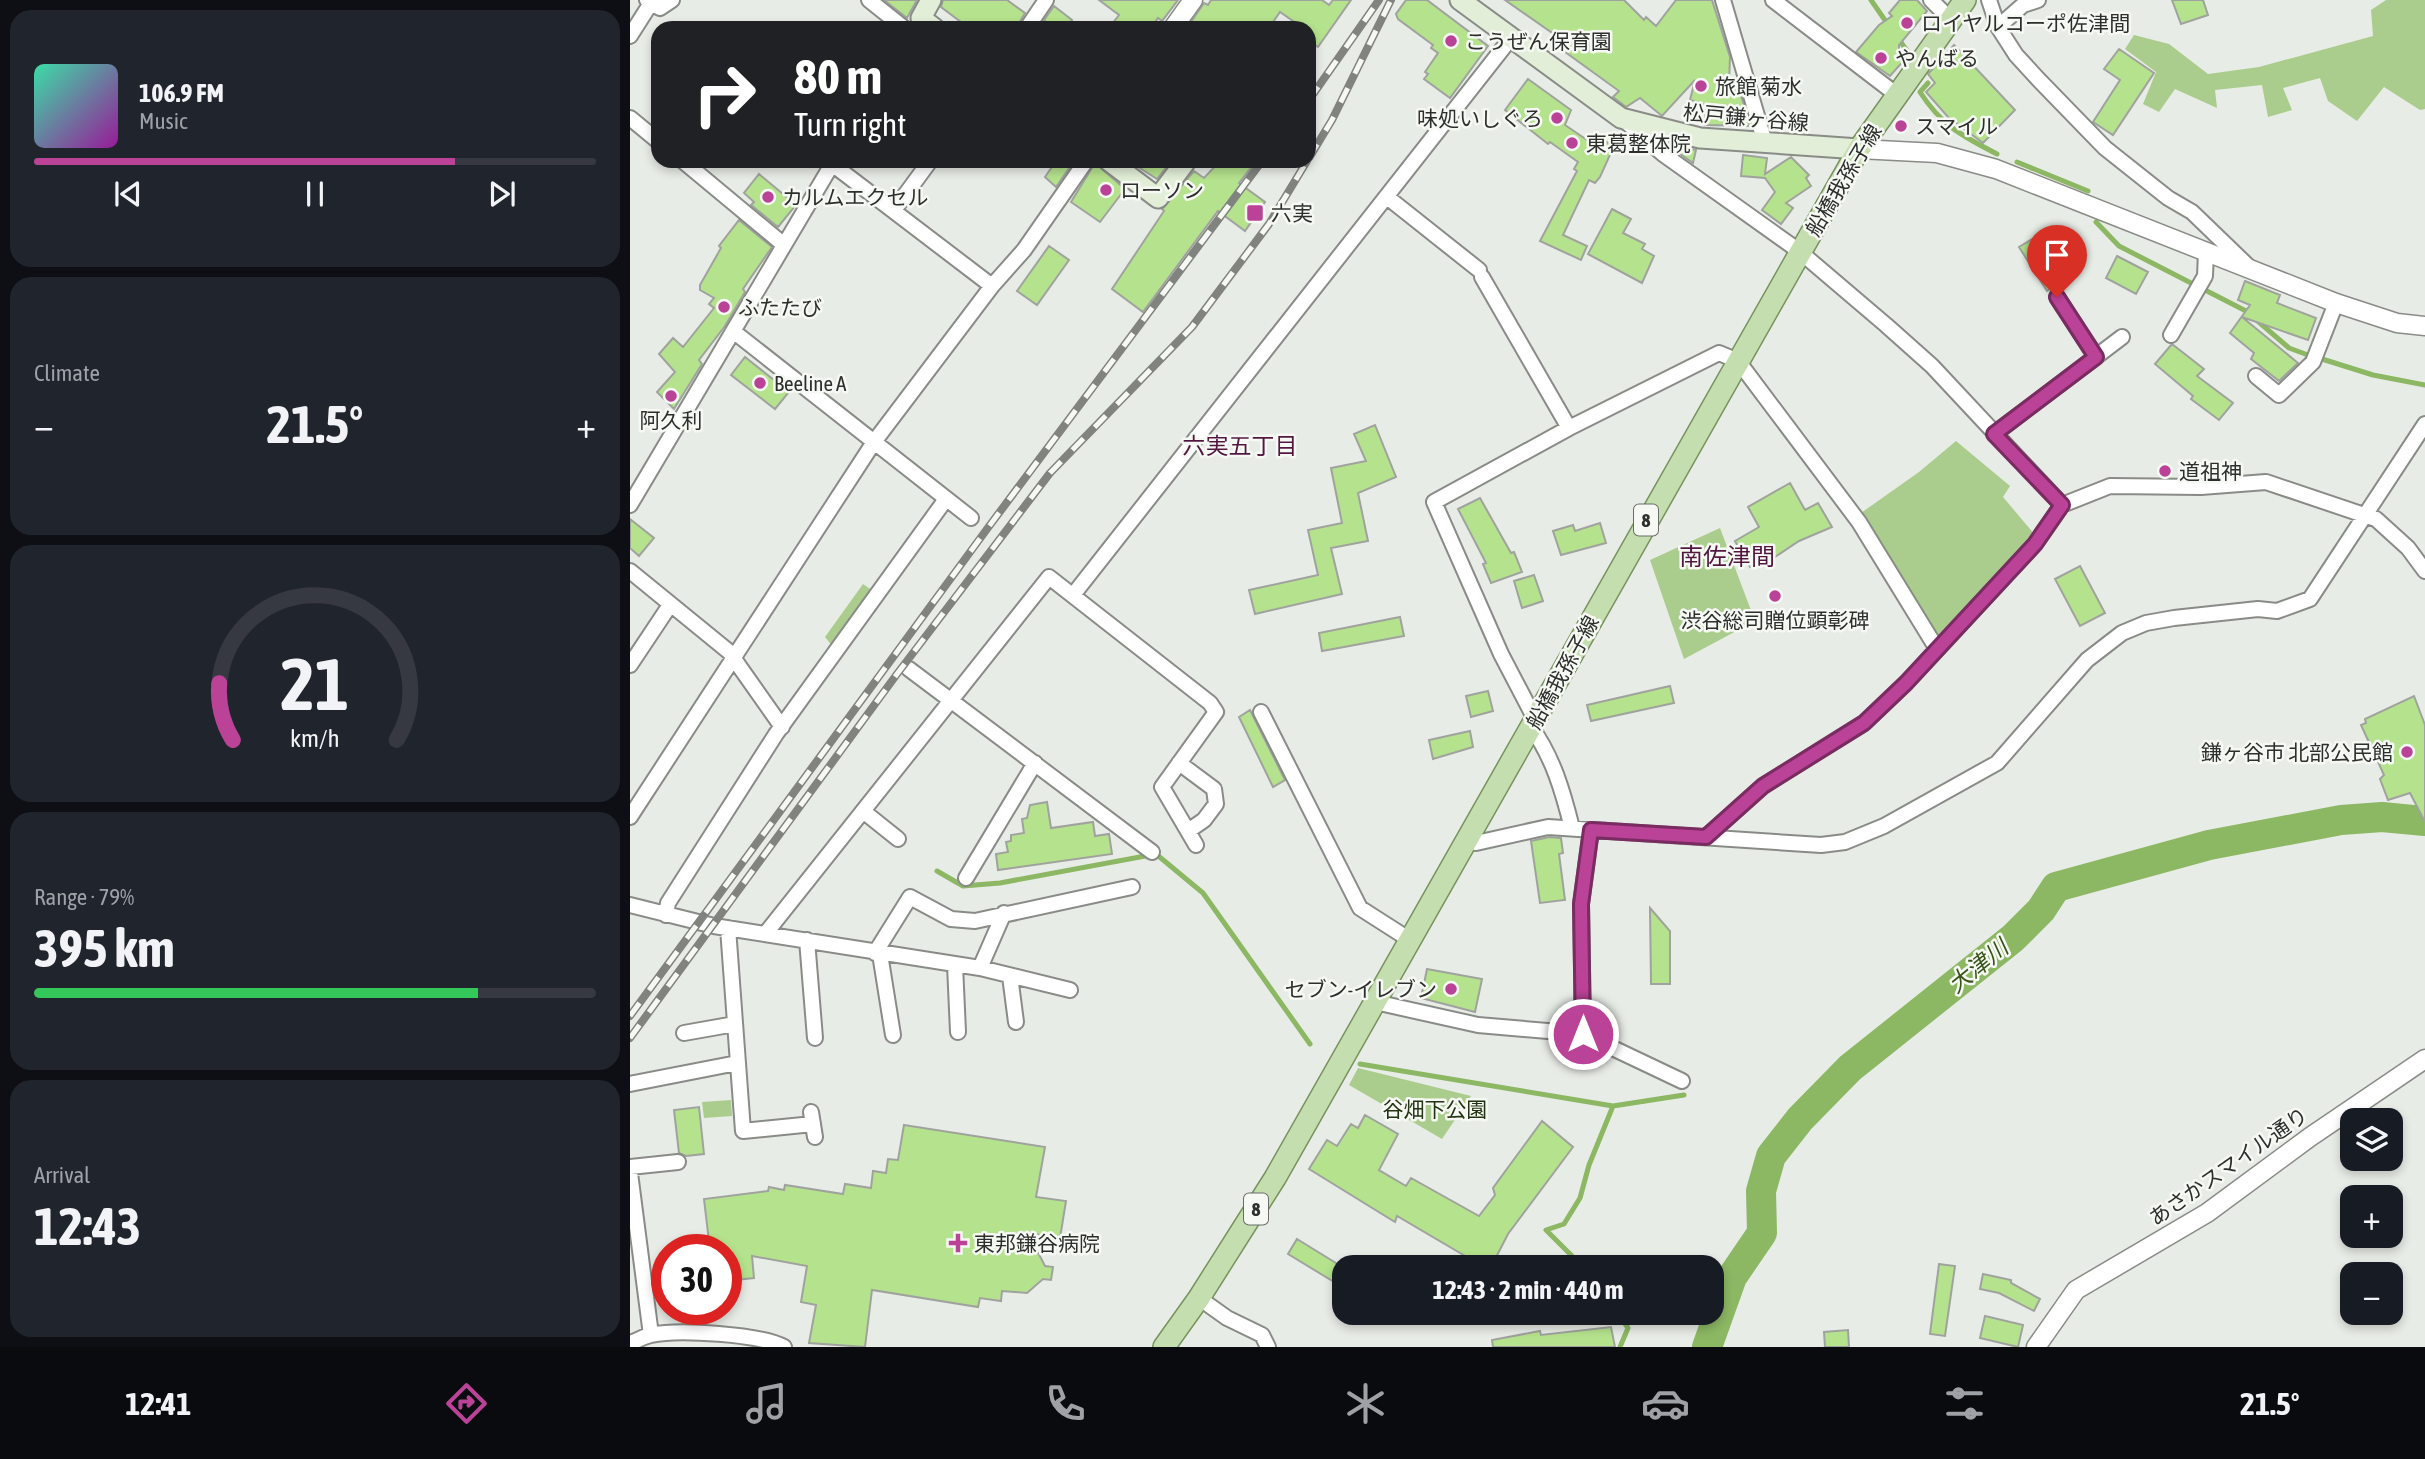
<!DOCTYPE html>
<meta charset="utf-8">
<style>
body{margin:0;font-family:"Asap Condensed","Noto Sans JP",sans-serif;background:#20242c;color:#f1f3f6;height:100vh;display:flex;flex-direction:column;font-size:26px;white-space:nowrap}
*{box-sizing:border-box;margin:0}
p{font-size:23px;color:#9ea1a6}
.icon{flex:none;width:38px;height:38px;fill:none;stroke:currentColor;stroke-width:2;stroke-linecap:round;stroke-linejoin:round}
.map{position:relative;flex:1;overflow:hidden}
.panel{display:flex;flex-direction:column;gap:10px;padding:10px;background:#0d0f14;width:630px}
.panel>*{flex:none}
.top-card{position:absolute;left:21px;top:21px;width:665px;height:147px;border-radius:21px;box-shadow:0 4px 10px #0003;background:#202124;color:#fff;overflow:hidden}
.buttons{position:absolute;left:1710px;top:1108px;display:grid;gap:14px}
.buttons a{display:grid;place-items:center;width:63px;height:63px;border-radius:14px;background:#171b24;box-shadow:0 4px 10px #0003;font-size:35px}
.speed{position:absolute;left:21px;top:1234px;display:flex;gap:14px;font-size:35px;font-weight:700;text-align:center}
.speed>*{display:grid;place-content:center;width:91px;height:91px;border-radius:50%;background:#171b24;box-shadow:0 4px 10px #0003;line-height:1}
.speed .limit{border:10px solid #d22;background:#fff;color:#111}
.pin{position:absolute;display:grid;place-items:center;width:60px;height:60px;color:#fff;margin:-72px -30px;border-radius:50% 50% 50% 0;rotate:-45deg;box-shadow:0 0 7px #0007}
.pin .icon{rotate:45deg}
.me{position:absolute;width:77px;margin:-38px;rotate:0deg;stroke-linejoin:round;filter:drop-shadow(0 0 5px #0008)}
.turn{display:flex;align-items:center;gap:24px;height:147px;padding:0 28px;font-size:32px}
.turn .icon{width:91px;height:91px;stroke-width:2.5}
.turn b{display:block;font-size:49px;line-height:60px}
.big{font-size:52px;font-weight:700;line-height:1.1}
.panel .tile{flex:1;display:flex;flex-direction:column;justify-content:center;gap:10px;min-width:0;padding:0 24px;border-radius:21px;background:#20242c}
.panel .dial{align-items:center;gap:0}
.dial svg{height:182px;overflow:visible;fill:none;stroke:#363941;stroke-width:7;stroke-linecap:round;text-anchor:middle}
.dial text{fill:#f1f3f6;stroke:none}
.song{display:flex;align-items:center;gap:21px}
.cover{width:84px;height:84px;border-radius:10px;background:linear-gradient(135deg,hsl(160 70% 55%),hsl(300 70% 35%))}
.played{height:7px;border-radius:4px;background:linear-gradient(90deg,#ba4297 75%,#363941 75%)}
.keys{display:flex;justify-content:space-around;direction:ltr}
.heat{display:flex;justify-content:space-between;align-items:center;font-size:38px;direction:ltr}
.charge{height:10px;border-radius:5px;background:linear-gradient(90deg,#34c759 79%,#363941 0)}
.trip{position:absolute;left:702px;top:1255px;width:392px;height:70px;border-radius:21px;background:#171b24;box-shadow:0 4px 10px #0003;font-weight:700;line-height:70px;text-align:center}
.dock{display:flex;height:112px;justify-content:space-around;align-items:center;background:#090b0e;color:#9ea1a6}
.dock .icon{width:49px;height:49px}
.dock .on{color:#ba4297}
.dock b{font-size:32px;color:#f1f3f6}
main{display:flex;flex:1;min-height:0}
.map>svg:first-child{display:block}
.green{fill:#aacc8c}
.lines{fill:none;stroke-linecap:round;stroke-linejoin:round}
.stream{stroke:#8cb763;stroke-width:5}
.river{stroke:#8cb763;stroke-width:30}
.building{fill:#b5e28d;stroke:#a0a39d;stroke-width:2}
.minor-casing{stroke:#898c86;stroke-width:18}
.tertiary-casing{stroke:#898c86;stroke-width:21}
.secondary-casing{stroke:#898c86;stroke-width:23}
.primary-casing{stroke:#77925e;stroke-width:24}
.minor{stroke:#fff;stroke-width:14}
.tertiary{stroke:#fff;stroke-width:18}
.secondary{stroke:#e2eed7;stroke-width:19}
.primary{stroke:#c5deaf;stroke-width:21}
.rail-casing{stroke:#80837e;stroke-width:8}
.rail{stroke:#f6f9f3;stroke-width:5;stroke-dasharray:16;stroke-linecap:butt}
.route-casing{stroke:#792b62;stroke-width:18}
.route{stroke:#ba4297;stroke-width:12}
.poi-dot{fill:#ba4297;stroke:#f6f9f3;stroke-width:2.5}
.labels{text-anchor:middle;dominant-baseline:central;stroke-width:5;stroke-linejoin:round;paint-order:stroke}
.shield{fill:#f6f9f3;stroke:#696c68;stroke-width:2}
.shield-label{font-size:19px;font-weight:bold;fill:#2d2f2c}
.poi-label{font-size:21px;fill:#2d2f2c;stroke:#f6f9f3;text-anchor:start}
.street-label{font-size:21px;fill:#2d2f2c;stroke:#f6f9f3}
.park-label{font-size:21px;fill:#233412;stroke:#f6f9f3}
.neighbourhood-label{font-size:23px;fill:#511740;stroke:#f6f9f3}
.water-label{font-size:23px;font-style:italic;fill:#38541a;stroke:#f6f9f3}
.quarter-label{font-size:24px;fill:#511740;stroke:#f6f9f3}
</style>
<main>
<section class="panel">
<div class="tile">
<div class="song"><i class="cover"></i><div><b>106.9 FM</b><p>Music</p></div></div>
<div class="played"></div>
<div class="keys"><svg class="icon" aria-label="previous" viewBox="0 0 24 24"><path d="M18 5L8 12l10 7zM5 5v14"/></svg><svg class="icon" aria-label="pause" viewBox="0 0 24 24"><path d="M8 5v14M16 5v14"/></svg><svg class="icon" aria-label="next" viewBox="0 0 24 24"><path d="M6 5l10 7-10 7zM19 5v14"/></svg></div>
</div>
<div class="tile"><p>Climate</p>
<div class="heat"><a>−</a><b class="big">21.5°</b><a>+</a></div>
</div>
<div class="tile dial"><svg viewBox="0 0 100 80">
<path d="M14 69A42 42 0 1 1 86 69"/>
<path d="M14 69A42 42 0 0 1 8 44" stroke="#ba4297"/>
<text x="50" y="56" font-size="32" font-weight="700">21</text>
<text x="50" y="72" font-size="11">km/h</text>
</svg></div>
<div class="tile"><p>Range · 79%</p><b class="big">395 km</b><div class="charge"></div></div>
<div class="tile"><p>Arrival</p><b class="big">12:43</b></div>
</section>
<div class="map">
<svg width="1795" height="1347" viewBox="0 0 1795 1347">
<rect width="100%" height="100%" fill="#e8ece6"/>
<path class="green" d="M1756,0h39v109l-5,1 -36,-23 -27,34 -29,-20 -8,-23 -37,10 9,22 -24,7 -6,-32 -47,5 2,18 -42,-19 -16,23 -16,-8 13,-32 -31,-23 9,-14 35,9 39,30 51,-7 114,-31 -2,-26z
M1326,441l54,45 -7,11 32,38 -92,104 -6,-1 -76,-125 58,-41z
M1090,528l35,93 -71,38 -34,-99z
M233,584l10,7 -40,56 -8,-10z
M728,1068l113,28 -29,43 -93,-54z
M101,1100l1,16 -28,2 -2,-16z"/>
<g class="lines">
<path class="stream" d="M1241,0l18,26
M1267,37l11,15
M1298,83l-8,9c21,33 42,44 77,62
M1387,162l71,29
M1466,222l23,24 72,37
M1575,290l41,21 43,37 19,7
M1692,359l51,16 52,10
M307,871l26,15 37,-3 156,-29 47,39 107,151
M730,1064l253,42 71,-11
M953,1267l-37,-37 18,-6 16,-26 9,-33 24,-59
M987,1312l11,16 -8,19"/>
<path class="river" d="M1077,1347l25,-70 30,-44 -1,-42 10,-35 29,-37 50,-51 163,-130 28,-28 15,-23 153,-42 132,-25 41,-3 43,4"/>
</g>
<path class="building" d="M254,0h33l-10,18z
M313,0h64l18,13 -9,15h-47l-28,-21z
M469,0h79l-16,21 -4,-3 -7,10h-42l10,-13z
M581,0h111l7,5 4,-5h18l-33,47 -9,-6v-13h-6l-23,-16 -11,16h-82l17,-25 4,2z
M776,0h21l61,46 -38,52 -26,-19 4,-5 -3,-2 13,-19 -7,-5 2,-3 -35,-26 -2,-5z
M875,0h119l20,20 2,-3 10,9 20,-26h36l18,57 -1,27 9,1 12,41 -45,-1 1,-20 -16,-5 5,-20 -33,36 -22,-18 -14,9 -13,-10 6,-6 -69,-50 5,-6z
M1270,0h17l10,11 -28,34v6l8,6 -17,19 -34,-24 23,-27 13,-9 -3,-3z
M1542,0h31l5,15 -27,9z
M424,6l18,14 -6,8h-13l-9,-8z
M1324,45l61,65 -32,33 -35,-26 -22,-25 9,-9 -7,-9z
M1489,49l35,24 -41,62 -20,-13 27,-42 -16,-11z
M898,79l43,31 -6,15 25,17 3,-7 21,11 -14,31 -5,6 -6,-3 -26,55 24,11 -6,14 -41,-19 37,-70 -3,-2 4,-7 -28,-20 -2,2 -43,-34z
M1033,141l33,9 -3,13 -24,-17z
M1113,155l24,3 -2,16 26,-17 18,18 -3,3 5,8 -25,17 7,5 -12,16 -19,-14 13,-18 -10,-14 -24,-2z
M426,161h18l-18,26 -11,-10z
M499,161h42l-14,18z
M590,161h36l-17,22 26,19 -20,29 -27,-20 -75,101 -31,-23 52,-78 -2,-2 32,-38 10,7z
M465,163l30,26 -25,33 -29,-20z
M129,174l37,31 -18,22 -27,-22 3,-3 -10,-9z
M982,209l19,10 -8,14 22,11 -3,5 12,7 -12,27 -54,-29z
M109,220l33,27 -29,42 2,3 -20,34 -26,34 3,4 -28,45 -17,-17 18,-20 -16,-18 14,-16 10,9 31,-39 -5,-4 5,-6 -14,-8v-5l21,-37 -2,-2z
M1409,235l11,17 12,-8 17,27 -32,20 -28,-44z
M419,246l20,14 -32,45 -20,-14z
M1487,256l31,16 -12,22 -30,-16z
M1615,281l35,14 -3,8 39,15 -8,22 -66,-23 56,46 -19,18 -28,-22 3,-6 -24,-20 20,-28 -12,-5z
M1542,344l32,25 -7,7 36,27 -14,17 -28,-21 2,-3 -38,-32z
M115,357l44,35 -14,17 -44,-34z
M745,425l21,52 -38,16 10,48 -37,7 11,46 -87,20 -6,-24 69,-15 -10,-45 34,-7 -11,-55 35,-7 -12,-27z
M1160,483l15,27 13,-7 14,24 -33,14 -39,26 -2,-4 -8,4 -15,-26 24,-14 -11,-20z
M850,498l31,55 3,-1 8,20 -31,11 -8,-19 3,-1 -28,-54z
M0,519l24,19 -15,18 -9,-8z
M970,523l6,20 -45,12 -8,-24 20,-6 2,6z
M1450,566l25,47 -25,13 -25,-47z
M904,575l9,26 -21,7 -8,-27z
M770,617l4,19 -82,15 -3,-18z
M1040,686l4,17 -83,18 -4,-16z
M858,691l5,20 -22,6 -5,-21z
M1784,696l11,29v97l-15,-29 -22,7 -8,-21 4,-4 -23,-50 5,-2 -1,-4z
M620,710l35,70 -12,7 -34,-70z
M840,731l3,16 -40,12 -4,-19z
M417,802l4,26 42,-6 2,14 14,-2 3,20 -114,16 -2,-16 12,-2 -2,-10 5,-1v-6l13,-2 -2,-14 5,-1 3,-13z
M919,837l12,1 2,15 -4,1 6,46 -25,3 -9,-62z
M1020,908l20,23v53h-19z
M797,969l55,10 -7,33 -54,-14z
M69,1107l5,47 -18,2 -7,-3 -5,-43z
M735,1115l33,19 -19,36 27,16 5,-8 68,38 16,-21 -2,-7 49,-67 31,26 -65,87 -17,33h-7l-87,-51 -2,6 -86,-53 18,-29 10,6 14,-22 7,4z
M274,1125l141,22 -9,50 30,4 -6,37 -32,-5 17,33 8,1 -2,13 -8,-1 -16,14 -25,-2 -1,10 -21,-3 -2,9 -106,-17 -7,57 -56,-4 7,-38 -15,-3 6,-36 -55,-10 2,22 -28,3v-31h-16l-6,-51 64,-8 1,-4 15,3 1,-5 58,9 2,-10 26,4 2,-17 13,2 2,-14 10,1z
M667,1239l47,29v20l-56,-34z
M1309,1264l16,2 -10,70 -15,-2z
M1353,1274l28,6v3l29,16 -6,12 -35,-18 -19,-4z
M1355,1316l38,9 -5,22 -38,-9z
M981,1327l4,20h-122l-1,-7 48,-9 1,4z
M1218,1330l1,17h-24l-1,-15z"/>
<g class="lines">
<defs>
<path id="minor" d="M17,0l13,8 12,-8
M239,0l35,28
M1093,0l42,143
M1143,0l124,95
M1301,0l20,20
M1359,0l9,27 18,28 22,24 67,69 63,50 24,14 56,54
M1368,27l25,-22 15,-5
M397,28l19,-28
M0,36l21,-33
M0,118l28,23
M995,121l38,33 136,97 87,74 46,41 130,139 48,-19 91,1 65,-5 110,37 32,29 17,23
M53,161l101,84
M202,164l160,122
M757,197l92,73
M264,210l36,-49
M852,277l87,151
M1427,297l39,60
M103,331l238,187
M1541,335l34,-59 1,-24
M1626,376l23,19 34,-33 23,-59
M1364,434l128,-97
M0,505l204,-344
M0,571l103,84
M443,595l438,-557
M102,656l50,71
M0,665l40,-60
M279,669l243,183
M631,712l99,196 50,32
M905,719l-34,-65 -67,-152 135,-74 150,-75 19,8 121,161 78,127
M901,727c22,30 32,65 41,101
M549,763l35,26 2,15 -12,16 -16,11
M233,811l35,28
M0,817l244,-375 118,-156 32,-36 62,-89
M1076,837l57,-51 101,-63 42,-40 129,-139 27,-39
M837,839l9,4 72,-16 273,18 24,-3 39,-16 113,-63 90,-103 35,-27 24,-10 28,-5 84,-9 19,2 33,-12 115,-175
M336,878l69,-115
M0,905l84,21 266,42 90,22
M36,915l2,-12 108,-169 170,-235
M98,928l15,203 70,-7
M136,933l283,-356 161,126 6,9 -54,75 34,58
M177,940l8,98
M245,953l35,-56 41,22 24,2 157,-34
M250,954l13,81
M325,965l3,67
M350,968l24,-55
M380,976l6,46
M745,1002l103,23 105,9 99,47
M54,1033l51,-9
M953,1034l-2,-130 10,-74
M0,1084l107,-21
M181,1112l4,25
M0,1167l48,-5
M0,1173l21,162
M569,1298l28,20 35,17 6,12
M0,1343c7,-2 14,-7 21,-8 27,-6 109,-1 133,12"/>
<path id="tertiary" d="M543,28l20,-28
M1229,149l78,4 59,16 340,134 61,20 28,3
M1406,1347l40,-57 131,-77 103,-76 115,-78"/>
<path id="secondary" d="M301,0l-10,18 13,10
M830,0l161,118 79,20 159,11
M479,161l49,37 28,-37"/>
<path id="primary" d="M534,1347l35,-49 76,-120 584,-1029 106,-149"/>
</defs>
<use href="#minor" class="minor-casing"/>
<use href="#tertiary" class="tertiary-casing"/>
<use href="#secondary" class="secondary-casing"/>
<use href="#primary" class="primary-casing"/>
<use href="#minor" class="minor"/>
<use href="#tertiary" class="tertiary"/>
<use href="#secondary" class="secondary"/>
<use href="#primary" class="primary"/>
<defs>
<path id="rail" d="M679,100l70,-100
M679,158l23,-38 59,-120
M0,1016l357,-487 275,-368
M0,1038l267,-364 153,-201 142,-146 77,-103 38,-63"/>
</defs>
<use href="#rail" class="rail-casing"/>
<use href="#rail" class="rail"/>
</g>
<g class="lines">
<defs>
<path id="route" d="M953,1034l-2,-130 10,-74 115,7 57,-51 101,-63 42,-40 129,-139 27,-39 -68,-71 102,-77 -39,-60"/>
</defs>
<use href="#route" class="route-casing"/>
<use href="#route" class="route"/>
</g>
<g class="poi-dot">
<circle cx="1277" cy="23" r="7"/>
<circle cx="821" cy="41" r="7"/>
<circle cx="1251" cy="58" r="7"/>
<circle cx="1071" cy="86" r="7"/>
<circle cx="927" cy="118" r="7"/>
<circle cx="1271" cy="126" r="7"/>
<circle cx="942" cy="143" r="7"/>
<circle cx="476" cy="190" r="7"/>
<circle cx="138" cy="197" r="7"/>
<rect x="616" y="204" width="18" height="18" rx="3.5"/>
<circle cx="94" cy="307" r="7"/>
<circle cx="130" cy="383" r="7"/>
<circle cx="41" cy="396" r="7"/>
<circle cx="1535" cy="471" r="7"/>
<circle cx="1145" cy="596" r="7"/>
<circle cx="1777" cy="752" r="7"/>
<circle cx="821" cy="989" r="7"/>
<path d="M324.5 1232.5h7v7h7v7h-7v7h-7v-7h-7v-7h7z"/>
</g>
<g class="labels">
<g class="shield">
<rect x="1004" y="504.5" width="24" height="31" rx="5"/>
<rect x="614" y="1193.5" width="24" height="31" rx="5"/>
</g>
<g class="shield-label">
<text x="1016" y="520">8</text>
<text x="626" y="1209">8</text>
</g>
<g class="poi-label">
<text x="1291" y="23">ロイヤルコーポ佐津間</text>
<text x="835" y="41">こうぜん保育園</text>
<text x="1265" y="58">やんばる</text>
<text x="1085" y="86">旅館 菊水</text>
<text x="913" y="118" text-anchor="end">味処いしぐろ</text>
<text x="1285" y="126">スマイル</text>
<text x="956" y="143">東葛整体院</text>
<text x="490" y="190">ローソン</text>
<text x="152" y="197">カルムエクセル</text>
<text x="641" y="213">六実</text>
<text x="108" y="307">ふたたび</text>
<text x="144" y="383">Beeline A</text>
<text x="41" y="420" text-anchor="middle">阿久利</text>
<text x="1549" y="471">道祖神</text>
<text x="1145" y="620" text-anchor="middle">渋谷総司贈位顕彰碑</text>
<text x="1763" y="752" text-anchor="end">鎌ヶ谷市 北部公民館</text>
<text x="807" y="989" text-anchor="end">セブン-イレブン</text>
<text x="344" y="1243">東邦鎌谷病院</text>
</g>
<g class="street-label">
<text transform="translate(1116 117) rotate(5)">松戸鎌ヶ谷線</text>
<text transform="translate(1213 180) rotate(-59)">船橋我孫子線</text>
<text transform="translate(932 672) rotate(-61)">船橋我孫子線</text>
<text transform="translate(1598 1166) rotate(-35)">あさかスマイル通り</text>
</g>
<g class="park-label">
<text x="805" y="1109">谷畑下公園</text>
</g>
<g class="neighbourhood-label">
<text x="610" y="446">六実五丁目</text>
</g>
<g class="water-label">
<text transform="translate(1348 966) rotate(-39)">大津川</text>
</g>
<g class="quarter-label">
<text x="1097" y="556">南佐津間</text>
</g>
</g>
</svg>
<div class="buttons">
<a><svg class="icon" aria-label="layers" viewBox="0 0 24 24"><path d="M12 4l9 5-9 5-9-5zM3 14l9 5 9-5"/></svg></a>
<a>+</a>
<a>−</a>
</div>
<div class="speed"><div class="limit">30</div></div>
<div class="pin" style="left:1427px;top:297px;background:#d93025"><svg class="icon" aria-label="arrive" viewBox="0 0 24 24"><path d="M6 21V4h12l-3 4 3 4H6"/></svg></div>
<svg class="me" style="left:953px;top:1034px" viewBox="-20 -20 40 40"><circle r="17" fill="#ba4297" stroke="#fff" stroke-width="3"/><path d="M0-11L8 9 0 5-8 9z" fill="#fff"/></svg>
<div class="trip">12:43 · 2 min · 440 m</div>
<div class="top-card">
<div class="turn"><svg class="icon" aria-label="right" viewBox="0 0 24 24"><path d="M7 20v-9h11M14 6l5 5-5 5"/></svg><div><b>80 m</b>Turn right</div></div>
</div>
</div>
</main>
<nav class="dock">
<b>12:41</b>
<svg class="icon on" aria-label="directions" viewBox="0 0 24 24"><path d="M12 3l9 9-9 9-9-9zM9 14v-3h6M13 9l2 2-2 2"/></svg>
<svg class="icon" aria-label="music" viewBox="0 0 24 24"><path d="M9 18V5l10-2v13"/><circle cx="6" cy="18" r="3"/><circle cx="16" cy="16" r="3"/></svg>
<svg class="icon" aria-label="phone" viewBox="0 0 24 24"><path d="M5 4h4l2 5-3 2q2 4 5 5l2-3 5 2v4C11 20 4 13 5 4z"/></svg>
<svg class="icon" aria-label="climate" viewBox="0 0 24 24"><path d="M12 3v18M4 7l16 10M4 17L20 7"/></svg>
<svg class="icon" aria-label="car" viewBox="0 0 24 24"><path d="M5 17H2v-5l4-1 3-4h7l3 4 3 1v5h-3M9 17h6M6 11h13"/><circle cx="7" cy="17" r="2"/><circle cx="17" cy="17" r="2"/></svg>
<svg class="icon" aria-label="filters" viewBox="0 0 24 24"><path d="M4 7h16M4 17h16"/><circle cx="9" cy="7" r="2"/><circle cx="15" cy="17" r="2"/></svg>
<b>21.5°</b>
</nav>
